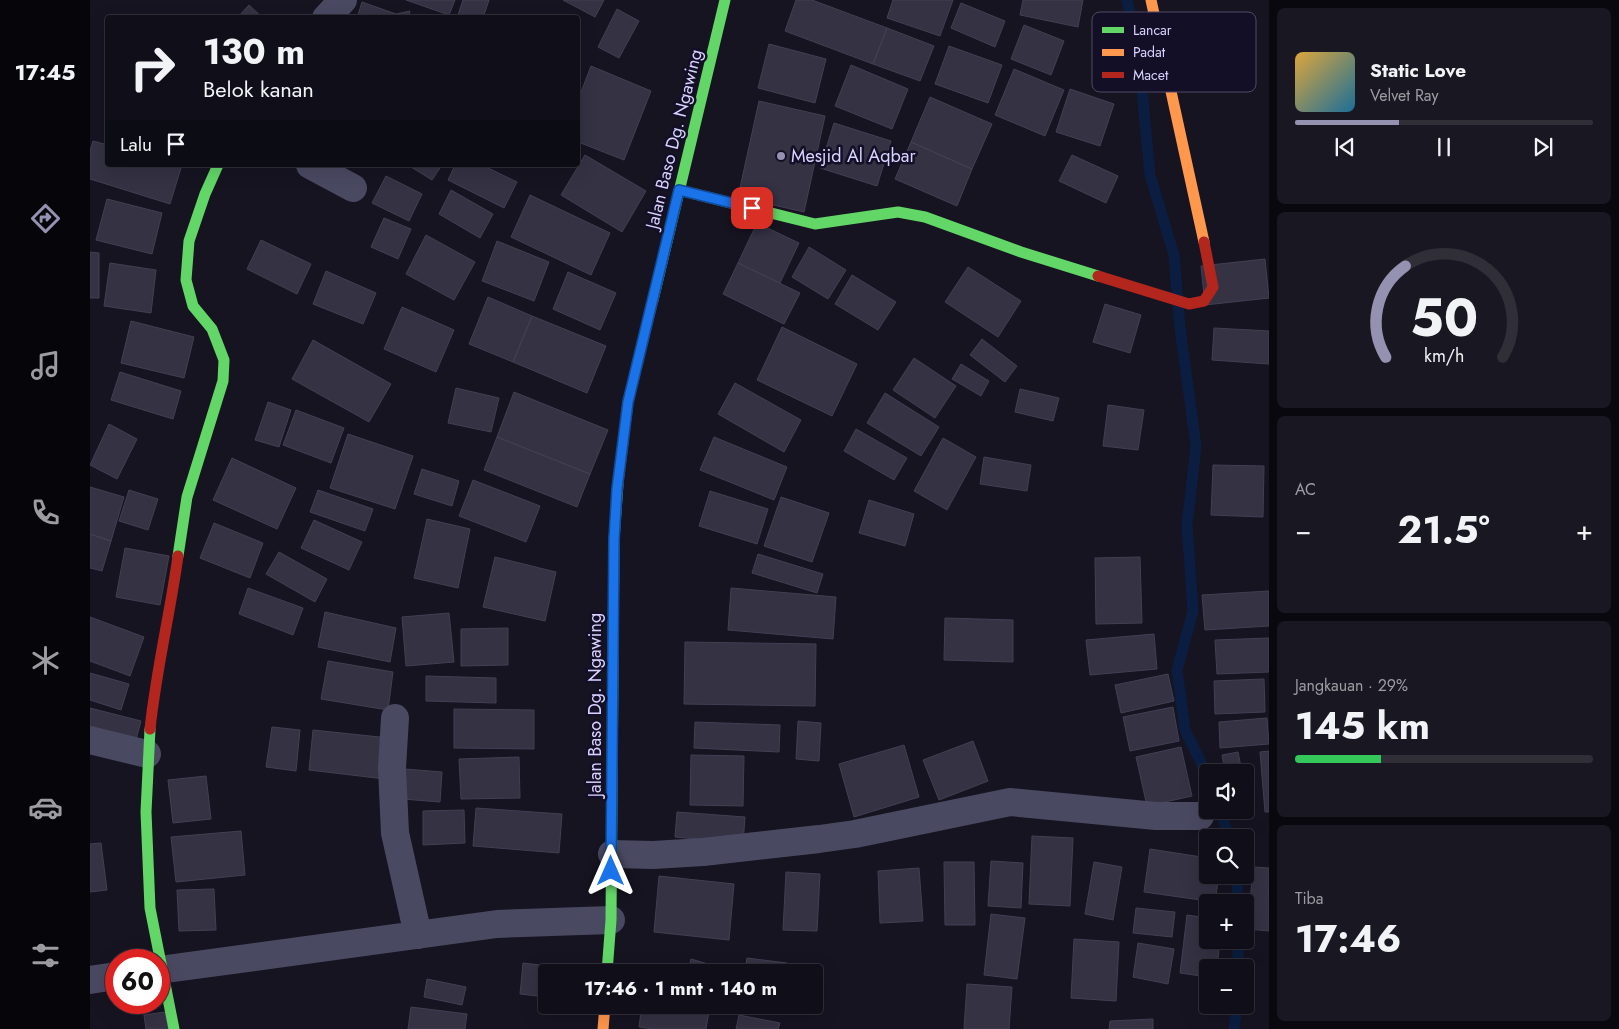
<!DOCTYPE html>
<html lang="id">
<meta charset="utf-8">
<style>
body{margin:0;font-family:Jost,sans-serif;background:#191822;color:#f1f3f6;height:100vh;display:flex;flex-direction:column;font-size:19px;white-space:nowrap}
*{box-sizing:border-box;margin:0}
p{font-size:16px;color:#9c9ca2}
.icon{flex:none;width:28px;height:28px;fill:none;stroke:currentColor;stroke-width:2;stroke-linecap:round;stroke-linejoin:round}
.map{position:relative;flex:1;overflow:hidden}
.details{display:flex;flex-direction:column;gap:8px;padding:8px;background:#09080e;width:350px}
.details>*{flex:none}
.banner{position:absolute;left:15px;top:15px;width:475px;height:152px;border-radius:5px;box-shadow:0 5px 20px #0002,0 0 0 1px #302f38;background:#100f19;color:#f1f3f6;overflow:hidden}
.controls{position:absolute;left:1109px;top:764px;display:grid;gap:10px}
.controls a{display:grid;place-items:center;width:55px;height:55px;border-radius:5px;background:#100f19;box-shadow:0 5px 20px #0002,0 0 0 1px #302f38;font-size:25px}
.speed{position:absolute;left:15px;top:949px;display:flex;gap:10px;font-size:25px;font-weight:700;text-align:center}
.speed>*{display:grid;place-content:center;width:65px;height:65px;border-radius:50%;background:#100f19;box-shadow:0 5px 20px #0002,0 0 0 1px #302f38;line-height:1}
.speed .limit{border:8px solid #d22;background:#fff;color:#111}
.pin{position:absolute;display:grid;place-items:center;width:42px;height:42px;color:#fff;margin:-21px;border-radius:10px;box-shadow:0 2px 8px #0006}
.me{position:absolute;width:55px;margin:-28px;rotate:0deg;stroke-linejoin:round;filter:drop-shadow(0 0 4px #0008)}
.turn{display:flex;align-items:center;gap:18px;height:105px;padding:0 15px;font-size:22px}
.turn .icon{width:65px;height:65px;stroke-width:2.5}
.turn b{display:block;font-size:35px;line-height:42px}
.then{display:flex;align-items:center;height:48px;padding:0 15px;background:#0003;gap:10px;font-size:19px}
.big{font-size:38px;font-weight:700;line-height:1.1}
.details .tile{flex:1;display:flex;flex-direction:column;justify-content:center;gap:8px;min-width:0;padding:0 18px;border-radius:8px;background:#191822}
.details .dial{align-items:center;gap:0}
.dial svg{height:130px;overflow:visible;fill:none;stroke:#302f38;stroke-width:7;stroke-linecap:round;text-anchor:middle}
.dial text{fill:#f1f3f6;stroke:none}
.song{display:flex;align-items:center;gap:15px}
.cover{width:60px;height:60px;border-radius:8px;background:linear-gradient(135deg,hsl(40 70% 55%),hsl(200 70% 35%))}
.played{height:5px;border-radius:2px;background:linear-gradient(90deg,#9591b1 35%,#302f38 35%)}
.keys{display:flex;justify-content:space-around;direction:ltr}
.heat{display:flex;justify-content:space-between;align-items:center;font-size:28px;direction:ltr}
.charge{height:8px;border-radius:4px;background:linear-gradient(90deg,#34c759 29%,#302f38 0)}
.trip{position:absolute;left:448px;top:964px;width:285px;height:50px;border-radius:5px;background:#100f19;box-shadow:0 5px 20px #0002,0 0 0 1px #302f38;font-weight:700;line-height:50px;text-align:center}
main{display:flex;flex:1;min-height:0}
.dock{display:flex;flex-direction:column;width:90px;justify-content:space-around;align-items:center;background:#06060a;color:#9c9ca2}
.dock .icon{width:35px;height:35px}
.dock .active{color:#9591b1}
.dock b{font-size:22px;color:#f1f3f6}
.map>svg:first-child{display:block}
.lines{fill:none;stroke-linecap:round;stroke-linejoin:round}
.stream{stroke:#0b1e41;stroke-width:11}
.building{fill:#343243;stroke:#433f54}
.street{stroke:#4a4962;stroke-width:28}
.fast{stroke:#63d668;stroke-width:11}
.slow{stroke:#ff974d;stroke-width:11}
.jam{stroke:#b3261e;stroke-width:11}
.route-casing{stroke:#114b97;stroke-width:12}
.route{stroke:#1a73e8;stroke-width:9}
.poi-dot{fill:#9591b1;stroke:#130f26;stroke-width:2}
.labels{text-anchor:middle;dominant-baseline:central;stroke-width:5;stroke-linejoin:round;paint-order:stroke}
.street-label{font-size:18px;fill:#d9d4ff;stroke:#130f26}
.poi-label{font-size:18px;fill:#d9d4ff;stroke:#130f26;text-anchor:start}
.key{fill:#130f26;stroke:#4e4a67;stroke-width:1}
.key-label{font-size:14px;fill:#d9d4ff}
</style>
<main>
<nav class="dock">
<b>17:45</b>
<svg class="icon active" aria-label="directions" viewBox="0 0 24 24"><path d="M12 3l9 9-9 9-9-9zM9 14v-3h6M13 9l2 2-2 2"/></svg>
<svg class="icon" aria-label="music" viewBox="0 0 24 24"><path d="M9 18V5l10-2v13"/><circle cx="6" cy="18" r="3"/><circle cx="16" cy="16" r="3"/></svg>
<svg class="icon" aria-label="phone" viewBox="0 0 24 24"><path d="M5 4h4l2 5-3 2q2 4 5 5l2-3 5 2v4C11 20 4 13 5 4z"/></svg>
<svg class="icon" aria-label="climate" viewBox="0 0 24 24"><path d="M12 3v18M4 7l16 10M4 17L20 7"/></svg>
<svg class="icon" aria-label="car" viewBox="0 0 24 24"><path d="M5 17H2v-5l4-1 3-4h7l3 4 3 1v5h-3M9 17h6M6 11h13"/><circle cx="7" cy="17" r="2"/><circle cx="17" cy="17" r="2"/></svg>
<svg class="icon" aria-label="filters" viewBox="0 0 24 24"><path d="M4 7h16M4 17h16"/><circle cx="9" cy="7" r="2"/><circle cx="15" cy="17" r="2"/></svg>
</nav>
<div class="map">
<svg width="1179" height="1029" viewBox="0 0 1179 1029">
<rect width="100%" height="100%" fill="#161421"/>
<g class="lines">
<path class="stream" d="M1037,0l12,59 11,116 24,80 6,73 16,118 -9,79 6,86 -16,59 8,60 23,47
M1130,810l10,28
M1147,875l1,27
M1148,968v-28
M1144,1029l3,-24"/>
</g>
<path class="building" d="M316,0h49l-6,15z
M373,0h26l-6,18h-26z
M473,0h41l-9,17z
M706,0h16l75,28 -14,36 -88,-33z
M803,0h60l-13,36 -53,-18z
M933,0h60l-5,27 -58,-12z
M272,2l34,12 -2,4h-37z
M871,3l44,18 -10,26 -44,-19z
M159,5l14,13h-26z
M527,9l22,12 -20,37 -21,-11z
M320,11l-2,7h-14l2,-4z
M934,25l40,16 -13,34 -40,-16z
M797,28l47,18 -14,35 -47,-17z
M679,44l57,15 -11,44 -57,-15z
M859,46l53,19 -14,38 -53,-19z
M761,65l57,24 -16,40 -57,-23z
M501,66l60,25 -27,69 -46,-18v-42z
M924,69l50,21 -19,46 -50,-21z
M980,89l44,15 -14,42 -44,-14z
M840,97l62,27 -20,45 -61,-27z
M669,101l66,15 -21,96 -66,-15z
M744,123l57,18 -14,45 -57,-18z
M3,141l15,4v20h62l11,3 -11,36 -80,-25v-28z
M821,142l61,27 -15,37 -62,-27z
M495,155l61,36 -24,41 -61,-37z
M982,155l46,21 -12,27 -47,-22z
M318,165h34l-10,15z
M365,165h27l35,17 -13,26 -56,-28z
M296,176l36,18 -13,27 -37,-18z
M361,190l42,24 -13,24 -41,-24z
M440,195l80,38 -19,42 -80,-38z
M17,199l55,14 -10,41 -56,-14z
M294,218l27,11 -13,30 -27,-12z
M667,223l42,20 -19,40 -42,-20z
M336,235l49,27 -21,38 -48,-26z
M171,240l50,24 -14,30 -50,-25z
M407,241l52,21 -15,39 -52,-20z
M719,247l37,23 -18,29 -36,-22z
M0,252l9,1v45h-9z
M1175,259l4,39 -64,7 -4,-39z
M20,263l46,7 -5,43 -47,-7z
M648,263l62,30 -16,31 -61,-30z
M878,267l53,34 -23,36 -53,-35z
M236,271l50,22 -13,31 -50,-20z
M478,272l48,21 -16,37 -47,-21z
M762,275l44,27 -18,28 -43,-26z
M398,297l44,19 -19,46 -44,-18z
M1015,304l36,11 -11,38 -37,-11z
M312,307l52,23 -18,42 -52,-23z
M442,316l74,30 -19,47 -74,-31z
M41,321l63,16 -10,41 -63,-15z
M692,327l75,37 -25,52 -75,-36z
M1124,328l55,3v33l-57,-4z
M892,339l35,27 -12,16 -35,-27z
M223,340l78,44 -22,38 -77,-43z
M824,358l42,28 -21,32 -42,-28z
M871,364l28,17 -8,15 -29,-17z
M30,372l61,19 -8,28 -62,-19z
M645,383l66,37 -17,32 -66,-38z
M366,388l43,10 -8,34 -43,-9z
M930,389l39,9 -6,23 -38,-9z
M424,392l94,38 -18,44 -93,-37z
M795,393l54,34 -18,29 -54,-33z
M178,402l23,8 -12,37 -24,-7z
M1018,405l36,5 -6,40 -35,-4z
M206,410l48,18 -13,35 -48,-18z
M19,424l28,15 -20,40 -27,-14z
M766,429l51,29 -13,22 -50,-29z
M258,434l65,22 -18,53 -65,-21z
M407,437l93,37 -13,33 -93,-37z
M624,437l73,30 -13,33 -74,-30z
M853,438l33,19 -29,53 -33,-19z
M894,457l47,8 -4,26 -47,-7z
M142,458l64,30 -19,41 -64,-29z
M1123,465l51,1 -1,51 -52,-2z
M332,469l37,12 -7,25 -38,-12z
M383,480l67,26 -14,36 -67,-26z
M0,487l34,10 -13,44 -21,-7z
M39,490l29,9 -10,31 -29,-9z
M228,490l55,19 -8,22 -55,-19z
M620,491l58,18 -11,35 -58,-18z
M691,497l48,16 -17,49 -48,-16z
M779,500l45,14 -9,32 -46,-13z
M337,519l43,10 -12,59 -44,-10z
M224,520l48,22 -13,28 -48,-22z
M124,523l49,20 -13,35 -50,-20z
M0,534l21,7 -9,30 -12,-3z
M35,548l44,8 -9,49 -44,-8z
M189,552l48,27 -12,23 -49,-28z
M668,554l65,20 -6,19 -65,-20z
M405,557l61,15 -11,49 -62,-14z
M1050,557l2,66 -46,1 -1,-66z
M158,588l55,20 -10,27 -54,-21z
M641,588l105,9 -3,42 -105,-9z
M1179,591v35l-64,4 -3,-35z
M235,612l71,16 -6,34 -72,-15z
M359,613l5,49 -48,4 -4,-49z
M0,617l54,20 -14,39 -40,-15z
M855,618l68,2v42l-69,-2z
M418,628v37l-47,1v-37z
M1064,634l3,35 -67,6 -4,-35z
M1179,638v34l-52,2 -2,-34z
M595,642l131,2 -1,62 -131,-2z
M238,661l65,11 -5,38 -67,-11z
M0,673l39,11 -8,26 -31,-10z
M1078,674l6,27 -53,12 -6,-28z
M336,676l70,2v25l-70,-2z
M1174,679l1,33 -50,2 -1,-33z
M1083,707l6,34 -49,10 -7,-34z
M0,708l51,13 -7,26 -44,-12z
M364,709l80,1v39l-80,-1z
M1177,718l2,26 -49,4 -1,-26z
M708,721l23,2 -2,38 -23,-2z
M605,722l85,3 -1,27 -85,-4z
M182,727l28,3 -4,41 -30,-4z
M223,730l76,8 -4,41 -76,-9z
M883,741l15,40 -49,19 -16,-40z
M814,745l15,52 -65,20 -15,-53z
M1091,747l11,49 -45,10 -11,-49z
M1179,751v61h-4l-5,-60z
M1148,752l4,20h-17l-3,-17z
M601,755l53,1 -1,50 -53,-1z
M429,757l1,41 -59,1 -2,-40z
M315,769l37,3 -2,30 -37,-3z
M116,776l5,43 -38,4 -5,-43z
M386,808l86,6 -3,39 -86,-7z
M374,810l1,33 -42,2v-34z
M587,812l68,5 -2,26 -68,-6z
M151,831l4,44 -69,7 -5,-45z
M942,836l41,2 -3,68 -41,-2z
M11,843l6,47 -17,2v-48z
M1060,849l58,9v17h11l-4,27 -71,-10z
M901,861l32,2 -2,45 -33,-2z
M854,862h30l1,63h-30z
M1004,862l28,5 -9,53 -28,-6z
M1163,867l16,1v63l-21,-2z
M829,868l4,53 -43,2 -2,-52z
M696,872l34,2 -3,57 -34,-1z
M569,876l75,8 -5,56 -75,-8z
M124,889l2,41 -37,1 -2,-41z
M1046,908l39,4 -3,25 -39,-4z
M901,914l34,4 -8,61 -33,-4z
M1097,915l21,3v22h12l-3,28h-9v9l-28,-4z
M984,939l45,3 -3,59 -45,-3z
M1048,943l36,6 -6,35 -35,-7z
M657,958l40,5 -1,9h-41z
M601,959l44,13h-47z
M433,963l49,6 -1,3h-25v25l-26,-3z
M337,979l39,8 -4,18 -38,-8z
M877,984l45,3 -3,42h-45z
M552,1005l68,1 -4,23h-54l-13,-2z
M321,1007l56,7 -2,15h-57z
M75,1012l3,17h-22l-2,-14z
M649,1015l41,8 -2,6h-42z
M1063,1019v10h-44l1,-8z"/>
<g class="lines">
<path class="street" d="M236,18l17,-18
M220,165l43,23
M305,718l-3,50 3,65 23,102
M0,740l57,14
M522,854l41,1 50,-3 116,-13 36,-5 155,-32 146,14h44
M69,970l338,-46 114,-4
M0,980l26,-4"/>
<path class="fast" d="M589,190l136,34 83,-12 27,5 96,35 77,24
M563,300l72,-300
M88,556l9,-59 36,-116 1,-21 -12,-31 -19,-23 -7,-26 3,-39 16,-47 13,-29
M60,729l-4,83 4,96 24,121
M517,972l4,-52 3,-380 4,-56"/>
<path class="slow" d="M1061,0l53,242
M513,1029l2,-24"/>
<path class="jam" d="M1008,276l91,28 15,-3 9,-14 -9,-45
M528,484l10,-82 25,-102
M60,729c6,-58 20,-115 28,-173"/>
</g>
<g class="lines">
<defs>
<path id="route" d="M521,871l3,-331 3,-51 11,-87 51,-212 73,18"/>
</defs>
<use href="#route" class="route-casing"/>
<use href="#route" class="route"/>
</g>
<circle class="poi-dot" cx="691" cy="156" r="5"/>
<g class="labels">
<g class="street-label">
<text transform="translate(584 139) rotate(-76)">Jalan Baso Dg. Ngawing</text>
<text transform="translate(505 705) rotate(-90)">Jalan Baso Dg. Ngawing</text>
</g>
<g class="poi-label">
<text x="701" y="156">Mesjid Al Aqbar</text>
</g>
</g>
<rect x="1002" y="12" width="164" height="80" rx="8" class="key"/>
<rect x="1012" y="27" width="22" height="6" fill="#63d668"/>
<rect x="1012" y="49" width="22" height="7" fill="#ff974d"/>
<rect x="1012" y="72" width="22" height="6" fill="#b3261e"/>
<g class="key-label">
<text x="1043" y="35">Lancar</text>
<text x="1043" y="57">Padat</text>
<text x="1043" y="80">Macet</text>
</g>
</svg>
<div class="controls">
<a><svg class="icon" aria-label="sound" viewBox="0 0 24 24"><path d="M4 9h4l5-4v14l-5-4H4zM17 9q2 3 0 6"/></svg></a>
<a><svg class="icon" aria-label="search" viewBox="0 0 24 24"><circle cx="10" cy="10" r="6"/><path d="M15 15l6 6"/></svg></a>
<a>+</a>
<a>−</a>
</div>
<div class="speed"><div class="limit">60</div></div>
<div class="pin" style="left:662px;top:208px;background:#d93025"><svg class="icon" aria-label="arrive" viewBox="0 0 24 24"><path d="M6 21V4h12l-3 4 3 4H6"/></svg></div>
<svg class="me" style="left:521px;top:871px" viewBox="-20 -20 40 40"><path d="M0-17L14 15 0 8-14 15z" fill="#1a73e8" stroke="#fff" stroke-width="4"/></svg>
<div class="trip">17:46 · 1 mnt · 140 m</div>
<div class="banner">
<div class="turn"><svg class="icon" aria-label="right" viewBox="0 0 24 24"><path d="M7 20v-9h11M14 6l5 5-5 5"/></svg><div><b>130 m</b>Belok kanan</div></div>
<div class="then">Lalu<svg class="icon" aria-label="arrive" viewBox="0 0 24 24"><path d="M6 21V4h12l-3 4 3 4H6"/></svg></div>
</div>
</div>
<section class="details">
<div class="tile">
<div class="song"><i class="cover"></i><div><b>Static Love</b><p>Velvet Ray</p></div></div>
<div class="played"></div>
<div class="keys"><svg class="icon" aria-label="previous" viewBox="0 0 24 24"><path d="M18 5L8 12l10 7zM5 5v14"/></svg><svg class="icon" aria-label="pause" viewBox="0 0 24 24"><path d="M8 5v14M16 5v14"/></svg><svg class="icon" aria-label="next" viewBox="0 0 24 24"><path d="M6 5l10 7-10 7zM19 5v14"/></svg></div>
</div>
<div class="tile dial"><svg viewBox="0 0 100 80">
<path d="M14 69A42 42 0 1 1 86 69"/>
<path d="M14 69A42 42 0 0 1 26 13" stroke="#9591b1"/>
<text x="50" y="56" font-size="32" font-weight="700">50</text>
<text x="50" y="72" font-size="11">km/h</text>
</svg></div>
<div class="tile"><p>AC</p>
<div class="heat"><a>−</a><b class="big">21.5°</b><a>+</a></div>
</div>
<div class="tile"><p>Jangkauan · 29%</p><b class="big">145 km</b><div class="charge"></div></div>
<div class="tile"><p>Tiba</p><b class="big">17:46</b></div>
</section>
</main>
